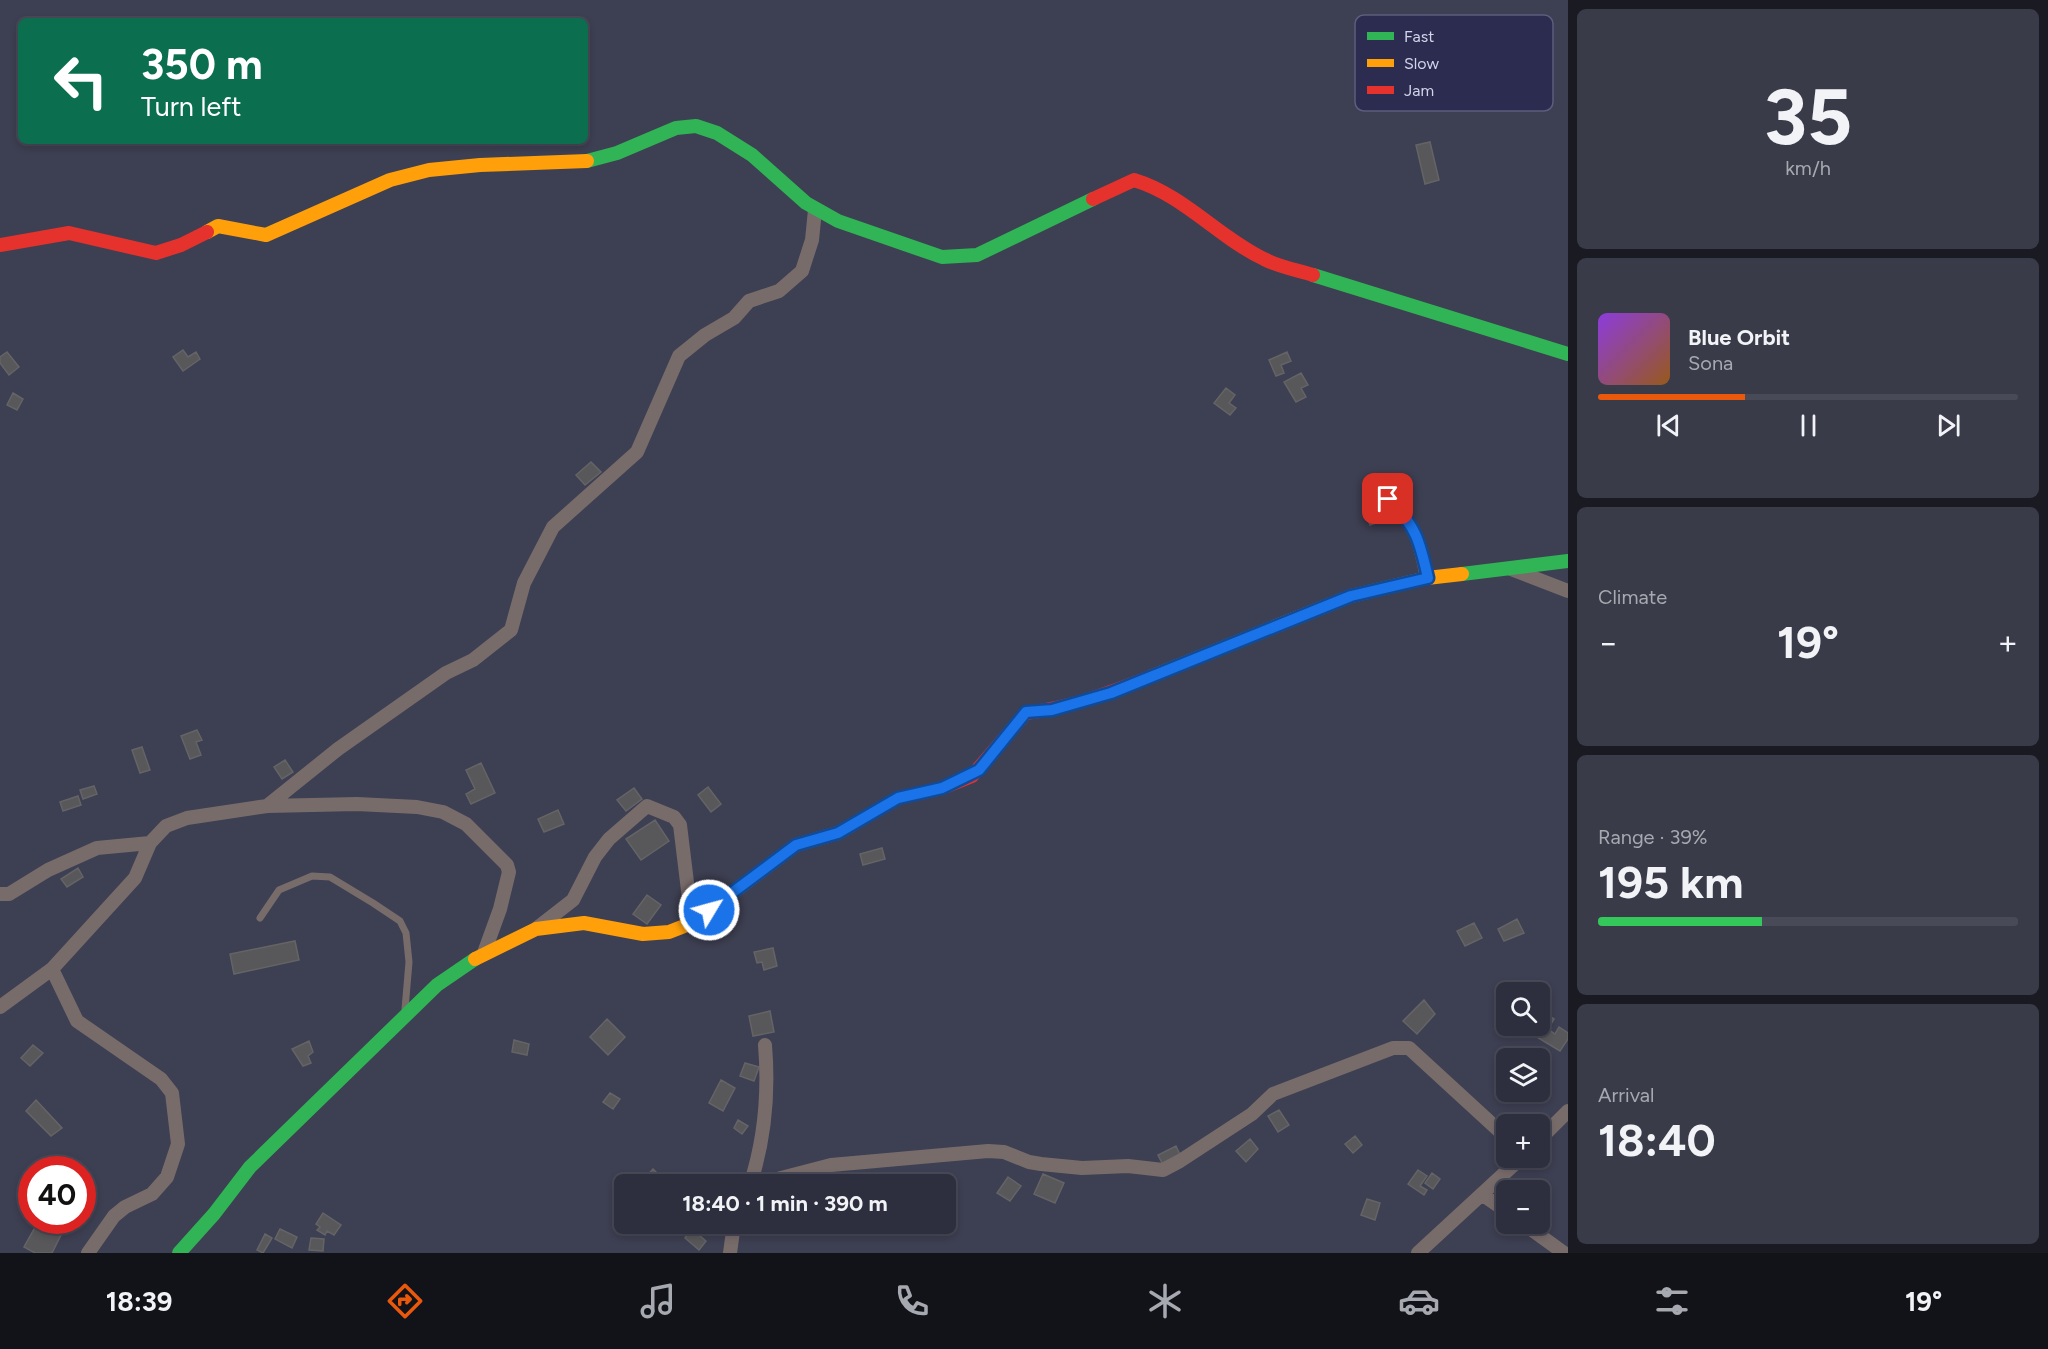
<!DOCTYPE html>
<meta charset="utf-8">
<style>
body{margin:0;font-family:Figtree,sans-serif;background:#3a3b49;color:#f1f3f6;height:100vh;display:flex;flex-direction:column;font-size:22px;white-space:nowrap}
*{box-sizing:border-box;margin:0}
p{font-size:20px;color:#a7a9b0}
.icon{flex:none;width:33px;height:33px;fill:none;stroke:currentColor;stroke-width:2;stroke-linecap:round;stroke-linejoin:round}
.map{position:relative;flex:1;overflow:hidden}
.side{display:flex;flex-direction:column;gap:9px;padding:9px;background:#191a22;width:480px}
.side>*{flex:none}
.banner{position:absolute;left:18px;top:18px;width:570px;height:126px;border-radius:9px;box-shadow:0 3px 9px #0003,0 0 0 2px #494a58;background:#0b6e4f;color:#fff;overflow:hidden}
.tools{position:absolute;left:1496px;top:982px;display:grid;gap:12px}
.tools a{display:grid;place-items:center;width:54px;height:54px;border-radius:9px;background:#2e2f3e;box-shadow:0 3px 9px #0003,0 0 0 2px #494a58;font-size:30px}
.speed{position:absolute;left:18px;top:1156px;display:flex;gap:12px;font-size:30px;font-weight:700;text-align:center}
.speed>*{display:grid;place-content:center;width:78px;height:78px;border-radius:50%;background:#2e2f3e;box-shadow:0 3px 9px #0003,0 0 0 2px #494a58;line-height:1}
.speed .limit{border:9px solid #d22;background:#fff;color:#111}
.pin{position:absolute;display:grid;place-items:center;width:51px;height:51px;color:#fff;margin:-26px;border-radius:12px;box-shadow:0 3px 9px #0006}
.me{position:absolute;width:66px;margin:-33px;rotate:53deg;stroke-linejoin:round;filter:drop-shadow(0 0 4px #0008)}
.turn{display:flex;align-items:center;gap:21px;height:126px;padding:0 24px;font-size:27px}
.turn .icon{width:78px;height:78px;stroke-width:2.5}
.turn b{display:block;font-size:42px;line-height:51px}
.big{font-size:45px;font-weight:700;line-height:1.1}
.side .tile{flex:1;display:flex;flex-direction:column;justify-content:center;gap:9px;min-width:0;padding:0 21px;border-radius:9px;background:#3a3b49}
.side .dial{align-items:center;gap:0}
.dial b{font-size:78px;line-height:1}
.song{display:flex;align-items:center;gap:18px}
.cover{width:72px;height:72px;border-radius:9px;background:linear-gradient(135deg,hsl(270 70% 55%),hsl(30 70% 35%))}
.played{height:6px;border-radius:3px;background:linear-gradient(90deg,#ea580c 35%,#494a58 35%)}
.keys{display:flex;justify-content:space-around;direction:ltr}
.heat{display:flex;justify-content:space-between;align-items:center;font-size:33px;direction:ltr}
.charge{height:9px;border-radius:4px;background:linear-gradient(90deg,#34c759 39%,#494a58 0)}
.trip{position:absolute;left:614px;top:1174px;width:342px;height:60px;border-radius:9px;background:#2e2f3e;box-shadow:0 3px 9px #0003,0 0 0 2px #494a58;font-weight:700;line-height:60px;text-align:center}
.menu{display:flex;height:96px;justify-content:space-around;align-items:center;background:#121319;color:#a7a9b0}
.menu .icon{width:42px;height:42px}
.menu .selected{color:#ea580c}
.menu b{font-size:27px;color:#f1f3f6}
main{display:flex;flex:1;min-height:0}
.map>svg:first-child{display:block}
.building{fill:#58585a;stroke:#646467;stroke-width:1.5}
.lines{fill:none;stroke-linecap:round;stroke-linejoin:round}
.lane{stroke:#786c6b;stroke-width:7}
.street{stroke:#786c6b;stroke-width:14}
.fast{stroke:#30b455;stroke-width:14}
.slow{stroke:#ff9f0a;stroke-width:14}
.jam{stroke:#e5322d;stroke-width:14}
.route-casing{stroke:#114b97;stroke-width:15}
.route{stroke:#1a73e8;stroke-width:10}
.key{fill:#2b2c4f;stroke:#5d5e7e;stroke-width:1.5}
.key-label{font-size:16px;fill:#d2d4eb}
</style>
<main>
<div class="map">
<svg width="1568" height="1253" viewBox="0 0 1568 1253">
<rect width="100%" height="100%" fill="#3d3f52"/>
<path class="building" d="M1430,142l9,38 -14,4 -9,-39z
M183,350l5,7 8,-5 4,7 -17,12 -10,-14z
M7,352l12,15 -10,8 -9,-12v-6z
M1287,352l4,9 -10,4 3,8 -8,3 -7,-16z
M1301,373l7,12 -7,3 5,9 -10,5 -12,-20z
M1226,388l9,7 -6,8 7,5 -6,7 -16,-12z
M13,393l10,6 -6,11 -10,-5z
M591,462l10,10 -16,13 -9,-10z
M1376,504l5,17 -11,4 -6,-17z
M197,730l5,10 -6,2 5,13 -11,4 -9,-23z
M142,747l8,23 -10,3 -8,-23z
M285,760l8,12 -11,7 -8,-12z
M481,763l14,30 -24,11 -5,-10 9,-5 -9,-19z
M94,786l3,8 -14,5 -3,-9z
M708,787l13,17 -10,8 -13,-17z
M634,788l8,11 -16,12 -9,-11z
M78,796l3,9 -18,6 -3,-9z
M558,810l6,14 -20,8 -6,-13z
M655,820l14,21 -28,19 -15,-21z
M882,848l3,11 -22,6 -3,-11z
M78,868l5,9 -16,10 -6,-8z
M647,895l14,10 -14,19 -14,-10z
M1517,919l7,14 -20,8 -6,-12z
M1474,923l8,15 -17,8 -8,-15z
M295,941l4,19 -65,14 -4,-20z
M773,948l4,18 -13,4 -2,-8 -5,1 -3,-11z
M1424,1000l11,14 -18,20 -14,-13z
M770,1011l4,21 -21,4 -4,-20z
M1543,1012l11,7 -6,10 7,5 4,-7 9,6v6l-8,12 -30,-18 4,-7h5z
M607,1019l18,18 -17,18 -18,-18z
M514,1040l15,4 -2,11 -15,-3z
M309,1041l4,11 -5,4 3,7 -8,3 -11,-17z
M33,1045l10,8 -13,13 -9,-8z
M745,1063l14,4 -5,14 -14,-5z
M721,1080l14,8 -12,23 -14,-8z
M610,1093l10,6 -7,10 -10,-7z
M36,1100l26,28 -11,8 -25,-25z
M1279,1110l10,15 -11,7 -10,-16z
M738,1120l10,6 -6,8 -8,-6z
M1355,1136l7,9 -9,8 -8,-9z
M1250,1139l8,10 -12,13 -10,-11z
M1176,1146l6,13 -18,8 -6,-12z
M653,1169l7,7 -9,9h-4l-4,-5z
M1418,1170l9,6 -7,10 7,4 -3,5 -16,-11z
M1432,1173l8,6 -7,10 -8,-6z
M1043,1174l21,9 -9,20 -21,-9z
M1008,1177l13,9 -11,15 -13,-8z
M1367,1199l13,4 -5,17 -14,-5z
M323,1213l18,12 -7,10 -7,-4 -2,4 -8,-5 3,-3 -4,-3z
M38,1222l23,13 -9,18h-17l-11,-6z
M696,1224h18l-9,11 -11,-9z
M280,1229l17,8 -5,11 -17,-9z
M692,1229l14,12 -7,9 -14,-12z
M265,1234l7,4 -9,15 -6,-3z
M311,1238l13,1 -1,12 -14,-1z"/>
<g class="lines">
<path class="lane" d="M260,918l19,-28 33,-14 18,1 43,26 27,18 6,12 3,29 -4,47"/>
<path class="street" d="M1388,499c28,26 32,43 39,79
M1511,569l57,22
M267,806l71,-57 108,-76 27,-13 38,-30 13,-47 29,-56 84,-75 42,-96 26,-21 29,-17 15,-17 30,-10 23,-20 10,-31 3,-30
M0,894h9l39,-24 49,-22 53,-5
M537,928l36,-28 22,-43 14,-18 38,-33 27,11 6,8 12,98
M0,1007l52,-38
M1539,1140l29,-29
M750,1185c15,-46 19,-92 15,-140
M754,1185l77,-20 157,-14 16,1 25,10 12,2 41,4 46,-2 35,4 17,-9 72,-47 21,-20 120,-46h16l97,89
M1483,1195l23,16
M1524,1224l40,29
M88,1253l26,-37 11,-9 27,-13 15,-17 11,-33 -6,-51 -11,-14 -84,-58 -25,-52 83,-91 15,-35 16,-17 21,-8 80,-12 90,-2 60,3 26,5 23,12 41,41 2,7 -9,37 -16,44
M730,1253l4,-29
M1418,1253l103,-95"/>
<path class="fast" d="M587,161l30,-8 59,-25 20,-2 21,7 35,22 54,48 32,18 104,36 35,-2 116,-56
M1313,275l255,79
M1462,574l106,-13
M179,1253l35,-39 36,-47 187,-182 38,-26"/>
<path class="slow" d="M207,232l11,-6 48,9 124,-55 39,-10 51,-5 107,-4
M1150,677l201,-81 76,-18 35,-4
M475,959l61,-30 48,-6 59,11 26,-2 23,-9 104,-78 42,-12 14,-8"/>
<path class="jam" d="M1093,199l41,-19c50,15 84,57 130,79 15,8 33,11 49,16
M0,245l69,-12 87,20 25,-8 26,-13
M852,825l46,-27 44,-10 30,-12 54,-63c43,-5 84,-20 124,-36"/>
</g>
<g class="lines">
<defs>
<path id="route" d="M709,910l87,-65 42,-12 60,-35 44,-10 37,-18 47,-58 26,-2 59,-17 240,-97 77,-18c-8,-36 -12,-53 -40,-79"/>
</defs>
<use href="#route" class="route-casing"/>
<use href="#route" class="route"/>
</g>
<rect x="1355" y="15" width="198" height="96" rx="9" class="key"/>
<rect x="1367" y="32" width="27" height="8" fill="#30b455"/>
<rect x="1367" y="59" width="27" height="8" fill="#ff9f0a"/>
<rect x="1367" y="86" width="27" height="8" fill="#e5322d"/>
<g class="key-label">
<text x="1404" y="42">Fast</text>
<text x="1404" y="69">Slow</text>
<text x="1404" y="96">Jam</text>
</g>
</svg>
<div class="tools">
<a><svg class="icon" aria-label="search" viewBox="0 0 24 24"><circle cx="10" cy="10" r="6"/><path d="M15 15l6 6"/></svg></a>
<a><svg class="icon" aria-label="layers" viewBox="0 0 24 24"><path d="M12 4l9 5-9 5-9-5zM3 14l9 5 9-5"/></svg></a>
<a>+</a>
<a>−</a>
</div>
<div class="speed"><div class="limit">40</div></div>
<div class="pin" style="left:1388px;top:499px;background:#d93025"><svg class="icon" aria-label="arrive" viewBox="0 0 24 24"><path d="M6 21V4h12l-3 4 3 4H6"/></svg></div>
<svg class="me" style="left:709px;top:910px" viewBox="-20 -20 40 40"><circle r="17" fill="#1a73e8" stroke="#fff" stroke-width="3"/><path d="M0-11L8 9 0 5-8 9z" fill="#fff"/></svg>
<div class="trip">18:40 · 1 min · 390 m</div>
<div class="banner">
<div class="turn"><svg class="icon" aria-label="left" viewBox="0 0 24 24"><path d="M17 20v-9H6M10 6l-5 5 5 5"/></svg><div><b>350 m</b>Turn left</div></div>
</div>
</div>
<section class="side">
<div class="tile dial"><b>35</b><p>km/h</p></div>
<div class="tile">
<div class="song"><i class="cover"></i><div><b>Blue Orbit</b><p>Sona</p></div></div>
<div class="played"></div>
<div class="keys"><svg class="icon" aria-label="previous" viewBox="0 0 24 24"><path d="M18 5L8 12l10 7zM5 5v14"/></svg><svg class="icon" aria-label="pause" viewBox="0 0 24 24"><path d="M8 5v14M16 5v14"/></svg><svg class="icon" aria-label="next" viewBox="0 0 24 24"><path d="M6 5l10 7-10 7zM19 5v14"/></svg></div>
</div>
<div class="tile"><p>Climate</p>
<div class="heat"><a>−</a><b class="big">19°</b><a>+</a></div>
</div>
<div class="tile"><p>Range · 39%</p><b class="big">195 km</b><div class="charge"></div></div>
<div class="tile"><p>Arrival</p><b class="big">18:40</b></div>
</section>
</main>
<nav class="menu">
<b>18:39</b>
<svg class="icon selected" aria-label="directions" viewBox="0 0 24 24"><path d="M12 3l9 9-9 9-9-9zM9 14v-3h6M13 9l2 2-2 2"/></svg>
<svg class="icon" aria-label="music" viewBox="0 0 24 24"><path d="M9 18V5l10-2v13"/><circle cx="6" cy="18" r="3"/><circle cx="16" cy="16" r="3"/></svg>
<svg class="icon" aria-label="phone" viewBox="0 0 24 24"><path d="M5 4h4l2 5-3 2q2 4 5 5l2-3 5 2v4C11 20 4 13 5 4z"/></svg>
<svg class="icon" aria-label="climate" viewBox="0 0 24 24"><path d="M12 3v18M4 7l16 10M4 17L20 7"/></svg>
<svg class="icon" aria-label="car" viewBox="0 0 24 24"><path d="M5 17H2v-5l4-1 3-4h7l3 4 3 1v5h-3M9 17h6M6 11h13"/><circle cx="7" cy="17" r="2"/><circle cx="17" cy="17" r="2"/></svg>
<svg class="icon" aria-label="filters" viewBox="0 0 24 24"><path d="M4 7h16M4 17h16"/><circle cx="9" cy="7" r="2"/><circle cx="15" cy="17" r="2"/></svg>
<b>19°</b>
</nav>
